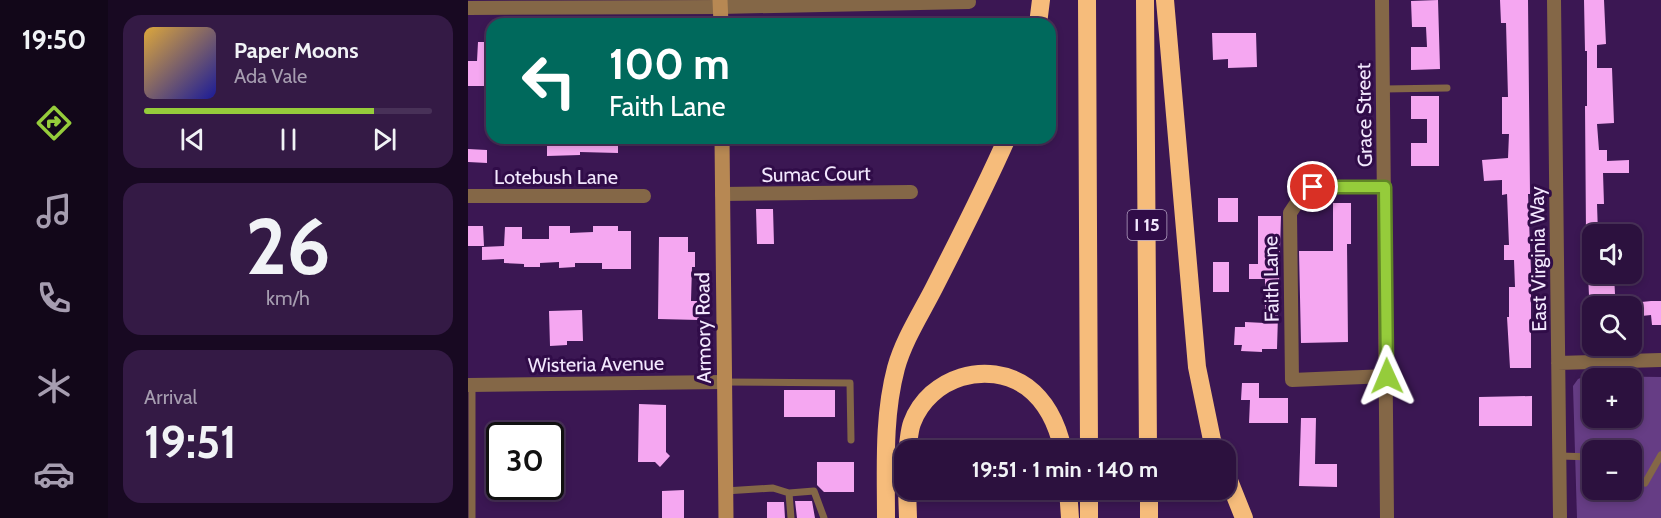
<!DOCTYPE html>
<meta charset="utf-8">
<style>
body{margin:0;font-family:Cabin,sans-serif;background:#341a45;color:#f1f3f6;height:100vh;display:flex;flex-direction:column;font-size:22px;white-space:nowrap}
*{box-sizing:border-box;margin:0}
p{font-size:20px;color:#a69db0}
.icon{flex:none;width:33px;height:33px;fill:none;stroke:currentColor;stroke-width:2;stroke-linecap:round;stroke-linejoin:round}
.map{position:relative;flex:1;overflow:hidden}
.drawer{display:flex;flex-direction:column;gap:15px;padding:15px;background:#180922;width:360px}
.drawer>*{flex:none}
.banner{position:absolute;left:18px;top:18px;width:570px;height:126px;border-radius:18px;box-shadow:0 3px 9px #0003,0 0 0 2px #483158;background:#00695c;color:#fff;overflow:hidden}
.controls{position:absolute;left:1114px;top:224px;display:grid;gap:12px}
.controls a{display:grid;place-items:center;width:60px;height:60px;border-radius:12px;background:#2c113e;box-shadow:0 3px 9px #0003,0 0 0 2px #483158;font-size:30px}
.speed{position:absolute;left:18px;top:422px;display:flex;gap:12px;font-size:30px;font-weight:700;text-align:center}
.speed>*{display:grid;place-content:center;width:78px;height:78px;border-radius:50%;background:#2c113e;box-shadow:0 3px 9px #0003,0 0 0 2px #483158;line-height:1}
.speed .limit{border:3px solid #111;border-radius:9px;background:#fff;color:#111}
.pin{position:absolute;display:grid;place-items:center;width:51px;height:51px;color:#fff;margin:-26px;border:3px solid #fff;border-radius:50%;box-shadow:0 2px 6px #0007}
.me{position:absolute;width:66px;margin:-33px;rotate:359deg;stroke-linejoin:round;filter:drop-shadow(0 0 4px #0008)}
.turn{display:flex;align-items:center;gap:21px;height:126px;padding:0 24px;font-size:27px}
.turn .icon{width:78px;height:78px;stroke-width:2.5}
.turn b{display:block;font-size:42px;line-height:51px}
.big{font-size:45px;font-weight:700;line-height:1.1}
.drawer .widget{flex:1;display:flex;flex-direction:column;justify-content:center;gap:9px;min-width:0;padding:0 21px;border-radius:18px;background:#341a45}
.drawer .dial{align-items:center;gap:0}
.dial b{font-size:78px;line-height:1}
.song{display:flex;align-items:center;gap:18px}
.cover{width:72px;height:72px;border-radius:9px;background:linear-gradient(135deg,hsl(40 70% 55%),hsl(240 70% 35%))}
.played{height:6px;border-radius:3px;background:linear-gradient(90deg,#95cc3b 80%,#483158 80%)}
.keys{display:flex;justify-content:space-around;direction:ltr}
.trip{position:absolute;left:426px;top:440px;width:342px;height:60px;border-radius:18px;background:#2c113e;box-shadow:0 3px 9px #0003,0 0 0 2px #483158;font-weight:700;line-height:60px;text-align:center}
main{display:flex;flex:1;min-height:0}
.tab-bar{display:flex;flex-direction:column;width:108px;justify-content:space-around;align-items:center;background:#120719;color:#a69db0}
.tab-bar .icon{width:42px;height:42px}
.tab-bar .on{color:#95cc3b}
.tab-bar b{font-size:27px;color:#f1f3f6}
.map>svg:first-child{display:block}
.green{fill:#663d85;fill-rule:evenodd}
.building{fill:#f5a7f1}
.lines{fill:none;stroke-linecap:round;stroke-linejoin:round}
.lane{stroke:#846747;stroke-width:7}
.street{stroke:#846747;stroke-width:14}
.secondary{stroke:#b78853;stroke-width:15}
.highway{stroke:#f6bc7b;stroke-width:18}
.route-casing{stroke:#618526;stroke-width:15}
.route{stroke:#95cc3b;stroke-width:10}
.labels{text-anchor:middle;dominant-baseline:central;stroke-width:6;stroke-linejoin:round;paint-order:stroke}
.shield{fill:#300c48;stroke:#b8a6c7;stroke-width:1.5}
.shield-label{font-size:18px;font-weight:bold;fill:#f3e8fe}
.street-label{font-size:20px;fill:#f3e8fe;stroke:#300c48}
</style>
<main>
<nav class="tab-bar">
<b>19:50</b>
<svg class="icon on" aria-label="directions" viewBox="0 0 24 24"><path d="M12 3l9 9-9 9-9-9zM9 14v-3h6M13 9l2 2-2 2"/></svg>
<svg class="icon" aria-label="music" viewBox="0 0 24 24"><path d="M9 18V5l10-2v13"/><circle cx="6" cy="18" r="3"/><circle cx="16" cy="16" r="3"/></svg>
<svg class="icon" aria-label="phone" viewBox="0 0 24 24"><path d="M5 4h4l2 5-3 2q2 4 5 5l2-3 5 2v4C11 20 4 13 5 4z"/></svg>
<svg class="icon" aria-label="climate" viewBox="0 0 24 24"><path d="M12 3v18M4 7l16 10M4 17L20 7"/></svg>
<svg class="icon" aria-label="car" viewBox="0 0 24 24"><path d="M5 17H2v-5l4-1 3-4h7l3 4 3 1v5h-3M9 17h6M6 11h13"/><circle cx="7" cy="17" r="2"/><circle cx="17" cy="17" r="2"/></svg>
</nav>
<section class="drawer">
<div class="widget">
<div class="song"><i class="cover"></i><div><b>Paper Moons</b><p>Ada Vale</p></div></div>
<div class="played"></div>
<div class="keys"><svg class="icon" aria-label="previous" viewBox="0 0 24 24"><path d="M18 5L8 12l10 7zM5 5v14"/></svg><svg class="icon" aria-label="pause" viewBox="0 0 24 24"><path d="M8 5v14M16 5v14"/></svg><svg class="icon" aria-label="next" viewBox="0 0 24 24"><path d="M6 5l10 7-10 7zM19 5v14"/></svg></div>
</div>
<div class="widget dial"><b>26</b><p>km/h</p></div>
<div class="widget"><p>Arrival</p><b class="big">19:51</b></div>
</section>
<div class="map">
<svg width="1193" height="518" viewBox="0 0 1193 518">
<rect width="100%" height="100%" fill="#3b1753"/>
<path class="green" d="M1117,376l76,1v141h-84l-4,-132 5,-7zM1125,378h39v39h-39zM1125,450h39v39h-39z"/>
<path class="building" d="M970,0l2,69 -29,1v-23h16l-1,-20h-14l-1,-26z
M1032,0h28l2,194h-2l3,77v97h-21l-3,-51h2v-30h6l-1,-27h-10v-15h5l-2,-51 -5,1v-15l-18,1 -2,-21 26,-2 1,-24h-7v-37h6l-2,-74h-5z
M1116,0h20l2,44 -9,1v23h15l2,55 -17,1 2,26h8v11l22,-1v13h-26l1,31h-7l1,30h-12l-1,-128h2v-55h-2z
M744,33h44l1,34 -29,1v-9l-15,1z
M10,42h12l-1,44h-21v-25h9z
M943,96h28v70h-28v-23h16v-24h-16z
M79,138h71v15l-38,-1v3l-33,1z
M0,149l19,1v13l-19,-1z
M750,198h20v24h-20z
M865,203h18v41h-4l1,98 -47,1 -2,-92h34z
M288,209h17l1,35h-17z
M790,216h23l-4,133h-15v3l-21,-1 1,-6h-8l1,-18h10v-5l20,1v-44h-16v-15h9z
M0,226h15l1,20h-16z
M81,226h21v7l23,-1v-6h25v5h13v38h-29v-6h-27v4l-16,1v-6l-19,1v4h-16v-3l-20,-1v-4l-22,1v-13l22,-1 1,-19h17v12h27z
M191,237h29v15h7v15h-3l-1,34h8v19l-41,-1z
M745,262h16v30h-16z
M1120,273l26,1 1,20 -26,2z
M1183,301h10v24h-9l-1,-10 -19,2v-14z
M114,310l1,31h-16v4l-17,1 -1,-35z
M774,383h17v15h29v25h-39l1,-23h-9z
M316,390h51v27h-51z
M1064,396v30h-53v-29z
M171,404l27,1v47l4,4 -10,11 -5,-5h-17z
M833,418h15l-1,46h22v23l-38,-1z
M349,462h37v30h-30l-7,-7z
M216,490v28h-22v-27z
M327,501h17l3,17h-18z
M299,502h17l1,16h-18z"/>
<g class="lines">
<path class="lane" d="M916,89l63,-1
M256,382l126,1 1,57
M1092,456l33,1
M1164,476l13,7 16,-28
M257,491l48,-3 16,5 2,25
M321,493l25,-2 10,27
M4,518v-133"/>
<path class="street" d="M914,0l5,518
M1086,0l6,518
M0,8l252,-1 249,-5
M917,187h-72l-15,14 -8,12 2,167 95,-4
M254,194l189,-2
M0,196h176
M1090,363l103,-3
M0,385l256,-3"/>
<path class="secondary" d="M252,0l1,24
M254,138l4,380"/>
<path class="highway" d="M619,0l2,450
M677,0l3,450
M697,0l32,367 15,73 4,10
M570,24l3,-24
M439,450c2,-9 2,-19 5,-27 17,-46 76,-64 115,-36 20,15 31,40 36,63
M758,473l18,45
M439,489l1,29
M600,489l2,29
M621,489v29
M681,489v29
M418,518c0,-50 -3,-101 10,-150 8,-29 26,-56 39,-82 25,-49 50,-98 72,-148"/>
</g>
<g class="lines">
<defs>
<path id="route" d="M845,187h72l2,189"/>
</defs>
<use href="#route" class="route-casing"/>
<use href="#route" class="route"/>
</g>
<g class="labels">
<rect class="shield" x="659.5" y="210" width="39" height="30" rx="4.5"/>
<g class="shield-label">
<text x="679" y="225">I 15</text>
</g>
<g class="street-label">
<text transform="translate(896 115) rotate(-91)">Grace Street</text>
<text transform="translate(348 174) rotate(-1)">Sumac Court</text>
<text x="88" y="177">Lotebush Lane</text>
<text transform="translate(1070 259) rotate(-91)">East Virginia Way</text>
<text transform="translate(803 279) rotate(-91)">Faith Lane</text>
<text transform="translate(235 328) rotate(-91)">Armory Road</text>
<text transform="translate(128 364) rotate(-1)">Wisteria Avenue</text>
</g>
</g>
</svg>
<div class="controls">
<a><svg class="icon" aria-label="sound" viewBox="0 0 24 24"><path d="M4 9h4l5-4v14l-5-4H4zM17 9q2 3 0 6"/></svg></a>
<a><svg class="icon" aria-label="search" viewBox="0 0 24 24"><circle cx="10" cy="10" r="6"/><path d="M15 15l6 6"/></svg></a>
<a>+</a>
<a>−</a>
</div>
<div class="speed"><div class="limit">30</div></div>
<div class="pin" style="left:845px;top:187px;background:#d93025"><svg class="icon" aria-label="arrive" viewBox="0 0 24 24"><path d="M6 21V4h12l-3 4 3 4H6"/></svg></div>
<svg class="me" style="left:919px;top:376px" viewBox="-20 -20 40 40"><path d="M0-17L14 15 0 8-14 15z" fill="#95cc3b" stroke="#fff" stroke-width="4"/></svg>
<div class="trip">19:51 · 1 min · 140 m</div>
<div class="banner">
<div class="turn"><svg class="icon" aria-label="left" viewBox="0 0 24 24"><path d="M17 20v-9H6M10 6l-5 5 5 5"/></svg><div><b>100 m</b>Faith Lane</div></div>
</div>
</div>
</main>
